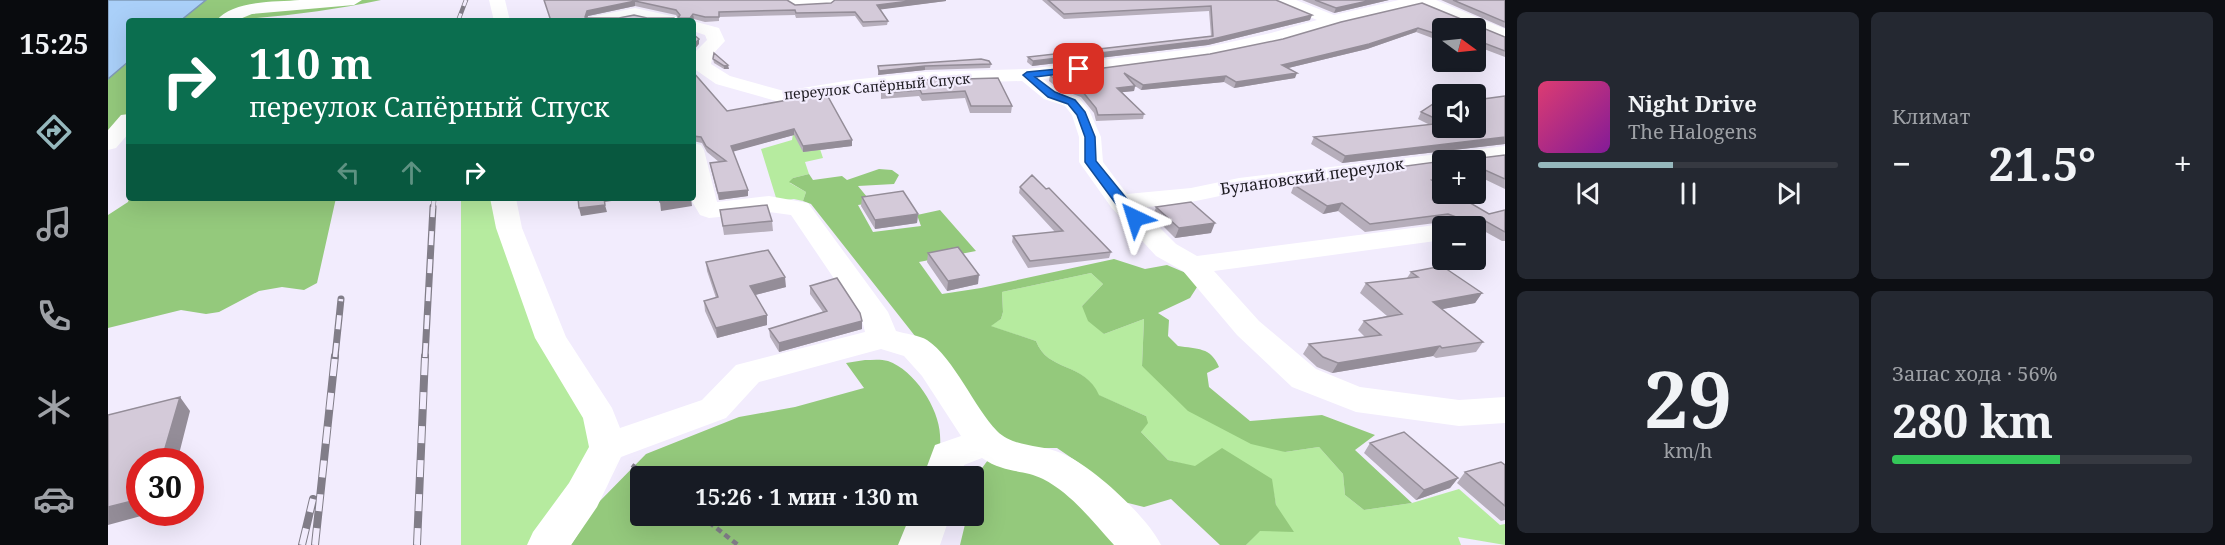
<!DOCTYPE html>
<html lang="ru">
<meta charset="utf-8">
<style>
body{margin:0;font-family:"Noto Serif",serif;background:#242831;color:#f1f3f6;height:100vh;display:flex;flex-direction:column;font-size:22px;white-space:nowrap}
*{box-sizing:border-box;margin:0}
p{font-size:20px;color:#9ea1a6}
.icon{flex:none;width:33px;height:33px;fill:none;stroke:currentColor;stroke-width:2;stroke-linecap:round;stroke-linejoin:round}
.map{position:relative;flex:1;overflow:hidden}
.side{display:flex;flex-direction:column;gap:12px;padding:12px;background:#0d0f14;width:720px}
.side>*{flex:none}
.top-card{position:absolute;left:18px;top:18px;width:570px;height:183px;border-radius:6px;box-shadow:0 6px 24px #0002;background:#0b6e4f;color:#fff;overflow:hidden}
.needle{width:39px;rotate:105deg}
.buttons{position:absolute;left:1324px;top:18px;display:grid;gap:12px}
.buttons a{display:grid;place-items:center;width:54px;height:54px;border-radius:6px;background:#171b24;box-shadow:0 6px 24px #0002;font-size:30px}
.speed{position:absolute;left:18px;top:448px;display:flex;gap:12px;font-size:30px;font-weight:700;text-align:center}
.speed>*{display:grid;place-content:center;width:78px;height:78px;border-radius:50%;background:#171b24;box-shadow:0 6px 24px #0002;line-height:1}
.speed .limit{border:9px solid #d22;background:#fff;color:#111}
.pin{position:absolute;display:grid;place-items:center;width:51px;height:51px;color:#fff;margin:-26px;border-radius:12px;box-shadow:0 3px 9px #0006}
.me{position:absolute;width:66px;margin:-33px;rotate:319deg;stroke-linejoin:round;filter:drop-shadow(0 0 4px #0008)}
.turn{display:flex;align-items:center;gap:21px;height:126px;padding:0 24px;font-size:27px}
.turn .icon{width:78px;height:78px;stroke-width:2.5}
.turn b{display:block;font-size:42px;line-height:51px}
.lanes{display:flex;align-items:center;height:57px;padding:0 24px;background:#0003;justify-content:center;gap:30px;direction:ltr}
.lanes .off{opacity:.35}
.big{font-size:45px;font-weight:700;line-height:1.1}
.side .card{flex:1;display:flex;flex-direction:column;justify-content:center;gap:9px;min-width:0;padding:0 21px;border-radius:9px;background:#242831}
.side .dial{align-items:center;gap:0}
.dial b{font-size:78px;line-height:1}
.song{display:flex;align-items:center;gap:18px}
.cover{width:72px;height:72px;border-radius:9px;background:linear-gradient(135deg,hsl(340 70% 55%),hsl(290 70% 35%))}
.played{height:6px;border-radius:3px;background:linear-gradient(90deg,#96b8bd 45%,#363941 45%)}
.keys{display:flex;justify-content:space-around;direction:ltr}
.heat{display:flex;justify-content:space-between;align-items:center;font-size:33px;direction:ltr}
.charge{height:9px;border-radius:4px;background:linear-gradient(90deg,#34c759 56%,#363941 0)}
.side .tiles{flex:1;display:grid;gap:12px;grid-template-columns:repeat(2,1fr)}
.trip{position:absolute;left:522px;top:466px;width:354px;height:60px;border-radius:6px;background:#171b24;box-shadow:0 6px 24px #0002;font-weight:700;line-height:60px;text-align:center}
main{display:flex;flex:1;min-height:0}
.menu{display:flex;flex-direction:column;width:108px;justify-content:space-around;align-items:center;background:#090b0e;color:#9ea1a6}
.menu .icon{width:42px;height:42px}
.menu .on{color:#96b8bd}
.menu b{font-size:27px;color:#f1f3f6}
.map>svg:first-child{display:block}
.green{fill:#b6eb9f}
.forest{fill:#94c97c}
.water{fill:#aad0f9;stroke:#809ab8;stroke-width:1.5}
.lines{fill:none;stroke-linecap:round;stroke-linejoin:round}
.path{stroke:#827e89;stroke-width:4.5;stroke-dasharray:6 4;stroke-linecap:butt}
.minor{fill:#fff;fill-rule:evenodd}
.rail-far3-casing{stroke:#817d88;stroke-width:4.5}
.rail-far2-casing{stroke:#817d88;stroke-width:5}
.rail-far1-casing{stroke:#817d88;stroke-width:7}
.rail-casing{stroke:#817d88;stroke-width:8}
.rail-far3{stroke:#f2ecfd;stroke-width:3;stroke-dasharray:8;stroke-linecap:butt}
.rail-far2{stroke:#f2ecfd;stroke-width:4;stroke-dasharray:10;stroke-linecap:butt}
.rail-far1{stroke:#f2ecfd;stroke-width:4.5;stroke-dasharray:14;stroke-linecap:butt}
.rail{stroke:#f2ecfd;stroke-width:6;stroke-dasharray:17;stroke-linecap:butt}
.wall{fill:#b6aebb}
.shaded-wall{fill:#948d98}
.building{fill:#d4cad9;stroke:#948d98;stroke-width:1.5}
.route{fill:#1a73e8;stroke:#114b97;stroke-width:1.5}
.labels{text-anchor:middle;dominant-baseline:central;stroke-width:4.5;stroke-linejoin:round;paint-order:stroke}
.far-street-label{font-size:14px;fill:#1e1c22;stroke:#f2ecfd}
.street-label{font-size:16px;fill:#1e1c22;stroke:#f2ecfd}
</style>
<main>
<nav class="menu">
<b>15:25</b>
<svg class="icon on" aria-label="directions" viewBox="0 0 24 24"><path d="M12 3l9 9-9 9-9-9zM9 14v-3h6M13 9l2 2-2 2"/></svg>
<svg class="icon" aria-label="music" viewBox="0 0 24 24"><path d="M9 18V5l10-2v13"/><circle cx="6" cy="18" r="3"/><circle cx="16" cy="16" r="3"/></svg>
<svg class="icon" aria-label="phone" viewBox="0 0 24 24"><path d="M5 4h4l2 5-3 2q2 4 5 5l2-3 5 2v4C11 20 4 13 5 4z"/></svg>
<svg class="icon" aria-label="climate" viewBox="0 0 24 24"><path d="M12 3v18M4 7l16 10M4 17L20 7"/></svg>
<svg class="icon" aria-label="car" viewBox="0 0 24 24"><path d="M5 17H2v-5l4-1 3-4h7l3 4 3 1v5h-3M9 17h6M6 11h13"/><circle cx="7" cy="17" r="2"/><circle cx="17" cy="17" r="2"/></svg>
</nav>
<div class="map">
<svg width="1397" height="545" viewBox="0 0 1397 545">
<rect width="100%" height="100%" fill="#f2ecfd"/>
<path class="green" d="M698,132l11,8 6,18 -18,4 4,12 -16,4 -3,5 16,9 -3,9 -9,-2 -17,2 -16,-52 31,-9 1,-6z
M353,198h42l104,249 -59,98h-87z
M983,273l12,11 -21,22 22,28 40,-15 -2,47 143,86 34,-5 24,27 2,21 19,15 48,-7 47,-14 41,36 5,-1v21l-47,-8 3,8h-215l13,-14 17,-26 -5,-26 -76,-12 -27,-7 -27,-28 5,-16 -48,-21c-13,-33 -51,-23 -62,-54l-46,-15 11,-7 2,-7 -1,-20z"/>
<path class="forest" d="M98,0h175c-67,14 -133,21 -201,21z
M21,61v62l-21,14v-58z
M771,169l13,1 7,5 -5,9 -36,2 14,17 -14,2 15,27 48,-6 -4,-11 23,-5 36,41 -57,11 23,32 39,-6 133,-29 31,10 22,-4 31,13 1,6 -9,14 -32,15 11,7 -1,16 10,10c19,3 33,1 41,21l-12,6 2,14 41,34 72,-6 53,20 -20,15 57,53 -48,7 -19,-15 -2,-21 -24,-27 -34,5 -34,-8 -63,-33 -46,-45 2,-47 -40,15 -16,-13 -6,-15 21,-22 -12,-11 -89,19 1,20 -2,7 -10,7 45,15c11,31 49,21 63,54l47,21 2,7 -7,9 27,28 27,6 27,-18 50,31 4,26 18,27 -34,-1 -14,14h-26l-49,-46 -27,8 -28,-7 -37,-37 -22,-15h-34l-30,-13 -182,-231 -8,-3 3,-9 -17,-10 4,-4 16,-4 4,6 29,-4 5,4z
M21,198h207l-19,85 -13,7 -22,-3 -23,4 -40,21 -13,2 -25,-4 -73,18v-113l20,-13z
M757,360c7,0 16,-1 23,1 26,9 51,47 52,74 1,14 -1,28 -4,42h-296v39h285l-10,29h-344l25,-40 50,-51 93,-37 56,-10 69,-19 -18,-25z
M884,456l56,16 80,73h-168l7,-29h7c0,-26 -1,-41 18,-60z"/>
<path class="water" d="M0,0h98l-26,21h-51v40l-21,18z"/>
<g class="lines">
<path class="path" d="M524,465l17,12
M593,516l37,29"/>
<path class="minor" d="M192,0h62l-8,5 -102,9 -17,7h-19c17,-21 59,-19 84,-21z
M381,0h16l5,21h-16z
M680,0h51l-8,5 -36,2 -6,-2z
M1166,0h22l38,15 65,-15h37l69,29v11l-85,-35 -82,19 -57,18 -73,15 -165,22 15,12 21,7 10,12 12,27 2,25 24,32 64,-6 48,-10 266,-32v14l-29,3v-3h-33v6l-204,26 -48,10 -51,6 36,36 21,12 246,-32 9,2h-9v14l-229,31 45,50 57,48 44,18 99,13 46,-3v26l-46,3 -103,-14 -64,-25 -55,-52 -54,-64 -27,-15 -45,-49 -32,-45v-25l-7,-22 -7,-9 -21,-7 -22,-18 -97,3 -74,8 -68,11 -67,-19 -23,-16 2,-16 12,-12 -2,-5 -12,-4v-10l26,7 6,13 -12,13 -2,10 19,12 54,15 67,-11 74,-8 102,-3 181,-22 63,-14 46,-13 -41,-17z
M527,8l41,9 2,4h-30l-13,-3 -15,3h-32l2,-4z
M21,114v19l-13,15 -8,2v-20l13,-15z
M585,143l8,2 3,5 13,52 52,-6 39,7 80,109 8,19c9,3 23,4 31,9 27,18 47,67 70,91 17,17 43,13 64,22 30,12 86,63 100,92h-47c-22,-24 -42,-51 -71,-66 -19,-10 -38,-5 -61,-21l-18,7 -3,12h-38l12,-32 26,-9 -39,-60 -18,-20 -23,-7 -122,33 -33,36 -105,39 -24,50 -26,38h-44l6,-13 36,-49 20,-36 -6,-29 -48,-80 -39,-110 -6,-30h26l6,30 44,109 46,71 8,20 82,-28 34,-35 129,-33 -3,-12 -71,-105 -22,-3 -60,6 -9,-3 -10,-17h3z
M802,516h40l-10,29h-42z"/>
<defs>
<path id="rail-far3" d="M350,21l8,-21"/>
<path id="rail-far2" d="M325,209l1,-11"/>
<path id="rail-far1" d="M227,357l6,-58
M317,357l8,-150"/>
<path id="rail" d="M194,545l11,-46
M207,545l20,-189
M309,545l8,-189"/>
</defs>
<use href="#rail-far3" class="rail-far3-casing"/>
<use href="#rail-far2" class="rail-far2-casing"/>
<use href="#rail-far1" class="rail-far1-casing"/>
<use href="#rail" class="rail-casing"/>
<use href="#rail-far3" class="rail-far3"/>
<use href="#rail-far2" class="rail-far2"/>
<use href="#rail-far1" class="rail-far1"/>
<use href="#rail" class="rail"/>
</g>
<path class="wall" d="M436,0l243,1 8,4 36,-2 4,-3h111v1l-66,8 8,12 -1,4 -24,2 -8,-11 -59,2 -1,-3 -76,2v4l-14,1 -11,-3 -2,2h-13l-1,-3 -2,-3 -41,-9 -47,10 -1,2h60l30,3h-126z
M934,0h234l34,20 -102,25 -176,21 -5,-4 1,-5 183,-21 -2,-25 -145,8z
M1194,0h87l-55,13z
M1333,0h64v28z
M1314,3l83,34v20l-29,-11v-18h-33v14l-27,-10 -49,17 -79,19 7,10 -61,10 -10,-6 -83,8 -6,-4 -1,5 -12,1 22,22 -1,5 -47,2 -2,-8 -13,-16 -22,-8 -10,-8 1,-6 160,-21 73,-15z
M605,59l16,10h-5l-10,-6z
M883,64l-1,4 -65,2 -47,5v-9z
M585,65l3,8h-2l33,38 99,-18 26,53 -49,6 -9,-17 -61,16 15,39v6l-29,4 -8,-31 -1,-6 9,-1 -12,-10 -5,-9 -9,-2z
M890,78l14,28 -1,7h-41l-5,-15 -43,3 -3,-5 -38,3v-14z
M1397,96v48l-163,19 -31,-19 3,-7 116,-12 -12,-6 3,-7 22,-14v30z
M1341,155l32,3 24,-3v34l-25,-12 -4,1v-18h-30z
M1335,161v24h-2l48,29 16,-4v31h-3l-27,-15h-28l2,-2 -6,-2 -78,10 -27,-21 -15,3 -32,-21 3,-8z
M912,187l91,65 -2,6 -81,10 -16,-26 1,-6 42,-4 -36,-39z
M754,197l56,17 -1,9 -42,6 -14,-23z
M1048,207l55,26 -36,5 -22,-22z
M612,210l52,11 1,10 -49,4z
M820,253l50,31 -31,7 -20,-29z
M598,262l80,25 -31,8 12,20v10l-50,13 -12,-27 -1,-10 12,-3 -9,-27z
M1303,272l71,21 -7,10 -33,6 41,33 -7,10 -40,6 -3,-2 -101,17 -15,-6 -14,-13 6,-10 56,-7 -7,-7 6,-9 23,-5 -27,-23 6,-10 41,-5z
M702,286l52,35v8l-83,23 -9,-15 -1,-8 54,-17 -13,-18z
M1262,443l88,35 -8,10 -34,12 -52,-47z
M1397,465v55l-4,1 -44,-38 8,-11z"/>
<path class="shaded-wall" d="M810,0h28v1l-69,9v-5z
M1264,0h17l-55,13 2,-5z
M527,1v5l-47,10 -2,5 -1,-4 2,-6z
M585,14l1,5 -2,2h-1l-1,-3z
M1204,15l-2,5 -102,25 -176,21 1,-5 176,-21z
M1310,28l-2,4 -49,17 -87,21 2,-5z
M591,39v5l-6,7v-5z
M620,65l1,4h-5v-3z
M817,66v4l-47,5 1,-4z
M1189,73l-2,5 -61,10 2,-6z
M1118,76l-2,6 -83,8 2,-5z
M1027,86l-1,5 -19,2 2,-5z
M686,129v6l-62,17 -1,-6z
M1397,137v7l-163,19 3,-7z
M744,140v6l-49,6v-6z
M1377,170l-5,7 -4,1v-7z
M1335,178v7l-15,3 4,-8z
M640,190v6l-29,4 -1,-7z
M496,198h14v2l-13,2z
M579,198h4l1,8 -31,5 -1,-9z
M1234,203l-4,8 -15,3 4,-8z
M497,205l2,7 -26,4 -2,-8z
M810,214l-1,9 -42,6v-9z
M1107,223l-4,10 -36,5 4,-10z
M871,275l-1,9 -31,7 1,-10z
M677,277l1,10 -35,9 -1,-10z
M1374,293l-7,10 -48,9 6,-10z
M659,315v10l-50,13 -1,-10z
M754,321v8l-83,23v-9z
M1332,346l-7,10 -101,17 6,-10z
M72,397l10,14 -13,51h-16z
M1350,478l-8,10 -34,12 8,-10z
M32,499v14h12l-44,12v-18z"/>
<path class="building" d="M436,0h243l8,5 36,-2 4,-3h83l-41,5 11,16 -25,1 -8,-10 -59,1 -1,-3 -76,2v5h-14l-12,-3 -3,4h-12l2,-3 -4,-5 -41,-9 -48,10 -2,6 2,1h32l15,-3 13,3h27l3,3h-126z
M940,0h228l36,15 -103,25 -176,21 -5,-4 185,-21 -2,-30 -147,8z
M1207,0h57l-36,8z
M1345,0h52v22z
M1314,3l83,34v14l-29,-11v-12h-33v8l-25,-8 -49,16 -87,21 15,8 -61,9 -10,-6 -83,9 -19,-12 11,13 -18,2 27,26 -46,1 -2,-7 -14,-17 -22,-7 -10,-9 160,-21 73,-15 58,-17z
M585,34l6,5 -6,7z
M606,53l14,12 -4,1 -11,-7z
M873,59l8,2 2,3 -66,2 -46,5 -1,-5z
M585,72l34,39 99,-18 26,47 -49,6 -9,-17 -63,17 17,44 -30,3 -8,-30 16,-2 -20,-15 -5,-9 -8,-1z
M890,78l14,28h-41l-6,-15 -43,3 -2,-4 -38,3 -1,-8 45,-5z
M1397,96v41l-160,19 -31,-19 129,-14v5h33v-28z
M1334,98l1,24 -22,-10z
M1341,155h29l3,3 24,-3v24l-20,-9 -9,1v-11h-28z
M1335,161v17l-11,2 11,6v8h12l34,20 16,-4v22l-25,-14 -30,3 9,-3 -11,-4 -78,10 -28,-21 -15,3 -33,-21 75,-14z
M924,175l14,14 3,-1 62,64 -81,9 -17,-25 50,-5 -43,-44z
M795,191l15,23 -43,6 -13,-23z
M470,198h26l1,7 -26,3z
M551,198h28l-27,4z
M1083,202l24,21 -36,5 -23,-21z
M659,205l5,16 -49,5 -3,-16z
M850,247l21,28 -31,6 -20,-28z
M660,250l17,27 -35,9 17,29 -51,13 -12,-27 14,-4 -12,-35z
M1334,266l40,27 -49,9 50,40 -41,6 -2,-2 -102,17 -15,-6 -14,-13 72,-9 -17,-14 38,-7 -36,-31 52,-6 -7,-5z
M729,278l23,35 2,8 -83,22 -10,-14 58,-18 -17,-25z
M72,397l-19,65h-21v37l-32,8v-92z
M1296,432l54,46 -34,12 -54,-47z
M1393,462l4,3v41l-40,-34z"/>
<path class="route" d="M971,67l5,2 -2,2 -47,6 20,15 20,8 10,12 10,25 1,24 44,54 2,3 -2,2h-9l-15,-16 -31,-42v-25l-8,-22 -9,-11 -20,-7 -25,-22 4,-3z"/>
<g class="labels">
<g class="far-street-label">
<text transform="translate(769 86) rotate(-5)">переулок Сапёрный Спуск</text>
</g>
<g class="street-label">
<text transform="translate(1204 176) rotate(-8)">Булановский переулок</text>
</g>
</g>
</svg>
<div class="buttons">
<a><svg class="needle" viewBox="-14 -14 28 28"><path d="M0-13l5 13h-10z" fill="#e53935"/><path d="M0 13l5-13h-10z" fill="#9ea1a6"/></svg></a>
<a><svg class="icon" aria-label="sound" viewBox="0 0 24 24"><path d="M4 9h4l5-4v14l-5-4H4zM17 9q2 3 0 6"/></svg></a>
<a>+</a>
<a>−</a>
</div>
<div class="speed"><div class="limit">30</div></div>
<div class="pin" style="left:971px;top:69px;background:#d93025"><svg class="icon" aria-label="arrive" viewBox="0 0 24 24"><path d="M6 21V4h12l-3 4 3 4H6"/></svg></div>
<svg class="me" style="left:1027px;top:218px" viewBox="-20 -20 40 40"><path d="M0-17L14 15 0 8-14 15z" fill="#1a73e8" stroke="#fff" stroke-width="4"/></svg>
<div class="trip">15:26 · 1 мин · 130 m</div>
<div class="top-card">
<div class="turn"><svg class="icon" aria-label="right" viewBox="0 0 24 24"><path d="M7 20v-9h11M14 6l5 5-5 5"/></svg><div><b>110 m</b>переулок Сапёрный Спуск</div></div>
<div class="lanes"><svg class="icon off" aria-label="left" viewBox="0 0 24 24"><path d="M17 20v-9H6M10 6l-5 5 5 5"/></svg><svg class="icon off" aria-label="ahead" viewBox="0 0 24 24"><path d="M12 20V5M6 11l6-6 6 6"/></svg><svg class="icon" aria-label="right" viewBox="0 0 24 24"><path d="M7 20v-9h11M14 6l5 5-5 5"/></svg></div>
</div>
</div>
<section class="side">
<div class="tiles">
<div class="card">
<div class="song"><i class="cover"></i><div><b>Night Drive</b><p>The Halogens</p></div></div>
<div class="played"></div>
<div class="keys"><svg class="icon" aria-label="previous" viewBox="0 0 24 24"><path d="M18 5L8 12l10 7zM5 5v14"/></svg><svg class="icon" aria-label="pause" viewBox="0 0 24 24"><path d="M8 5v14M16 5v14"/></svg><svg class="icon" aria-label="next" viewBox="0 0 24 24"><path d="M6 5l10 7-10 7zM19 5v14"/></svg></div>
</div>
<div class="card"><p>Климат</p>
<div class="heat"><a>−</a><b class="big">21.5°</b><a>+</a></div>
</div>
<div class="card dial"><b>29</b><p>km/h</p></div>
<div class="card"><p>Запас хода · 56%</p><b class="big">280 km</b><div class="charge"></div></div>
</div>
</section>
</main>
